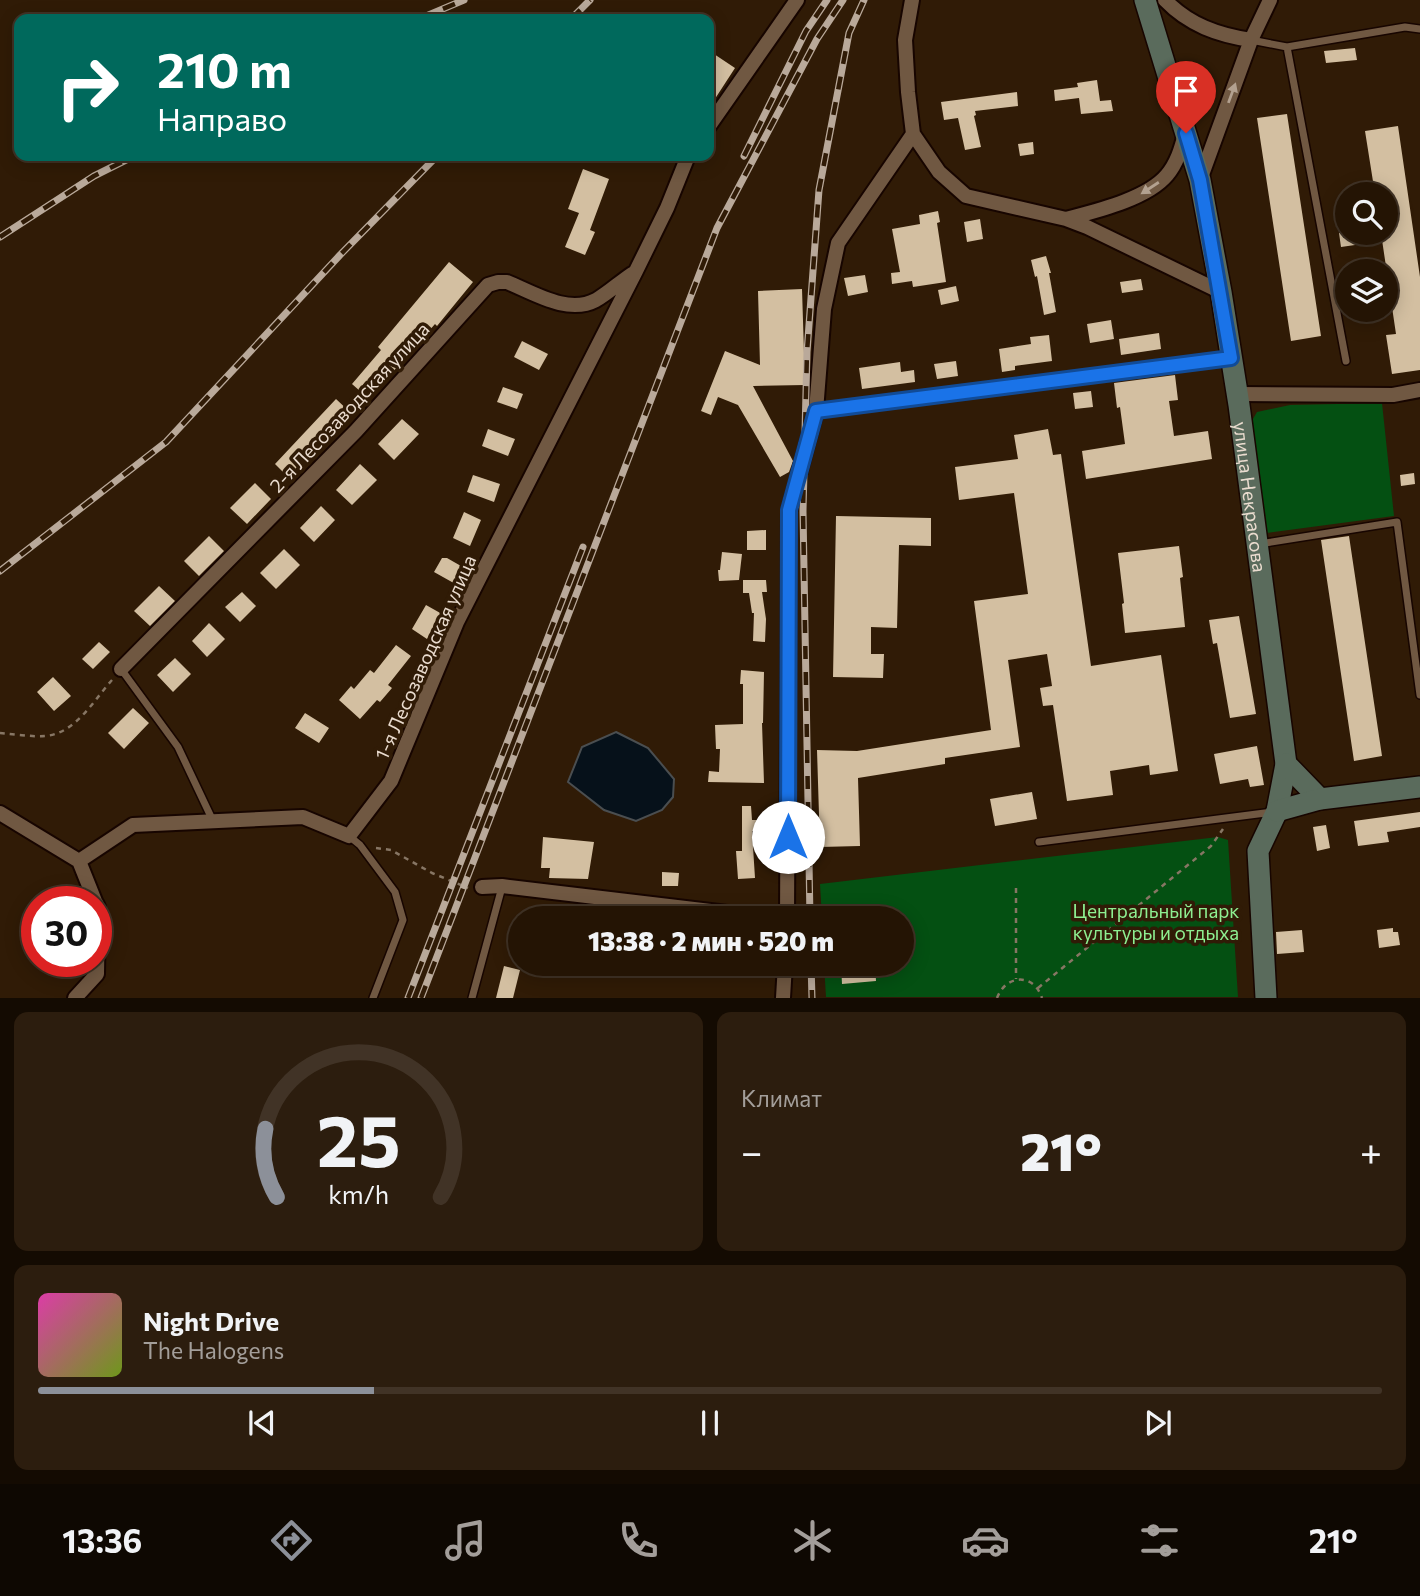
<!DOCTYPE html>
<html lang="ru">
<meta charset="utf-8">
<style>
body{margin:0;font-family:Commissioner,sans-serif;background:#2c1d0e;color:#f1f3f6;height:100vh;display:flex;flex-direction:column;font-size:26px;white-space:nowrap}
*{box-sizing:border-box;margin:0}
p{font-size:23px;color:#a39e9a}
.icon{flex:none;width:38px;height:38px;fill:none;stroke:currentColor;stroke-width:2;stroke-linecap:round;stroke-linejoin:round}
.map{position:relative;height:998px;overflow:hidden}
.panel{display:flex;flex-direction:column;gap:14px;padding:14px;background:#140b02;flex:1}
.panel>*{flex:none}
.guide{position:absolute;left:14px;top:14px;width:700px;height:147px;border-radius:14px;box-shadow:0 4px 18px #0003,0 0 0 2px #413326;background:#00695c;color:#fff;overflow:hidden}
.fabs{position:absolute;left:1335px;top:182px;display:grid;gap:14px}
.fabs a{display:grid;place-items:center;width:63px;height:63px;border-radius:50%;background:#241404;box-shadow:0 4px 18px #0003,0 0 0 2px #413326;font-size:35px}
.speed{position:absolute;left:21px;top:886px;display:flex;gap:14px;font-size:35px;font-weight:700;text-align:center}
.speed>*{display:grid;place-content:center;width:91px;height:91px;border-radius:50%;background:#241404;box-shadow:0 4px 18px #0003,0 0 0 2px #413326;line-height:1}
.speed .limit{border:10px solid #d22;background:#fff;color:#111}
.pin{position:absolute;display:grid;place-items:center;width:60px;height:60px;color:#fff;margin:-72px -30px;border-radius:50% 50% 50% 0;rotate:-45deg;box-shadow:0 0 7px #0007}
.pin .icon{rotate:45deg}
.me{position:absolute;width:77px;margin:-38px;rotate:0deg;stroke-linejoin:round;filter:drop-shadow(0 0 5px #0008)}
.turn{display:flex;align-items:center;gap:24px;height:147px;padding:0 28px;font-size:32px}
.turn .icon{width:91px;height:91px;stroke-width:2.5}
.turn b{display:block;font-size:49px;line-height:60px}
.big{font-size:52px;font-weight:800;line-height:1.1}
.panel .widget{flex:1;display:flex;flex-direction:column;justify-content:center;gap:10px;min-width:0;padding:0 24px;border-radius:14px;background:#2c1d0e}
.panel .dial{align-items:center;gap:0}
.dial svg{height:182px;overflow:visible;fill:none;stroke:#413326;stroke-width:7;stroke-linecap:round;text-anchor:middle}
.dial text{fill:#f1f3f6;stroke:none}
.song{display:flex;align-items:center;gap:21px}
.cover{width:84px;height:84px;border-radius:10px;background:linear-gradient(135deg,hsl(320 70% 55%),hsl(80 70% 35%))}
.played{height:7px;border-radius:4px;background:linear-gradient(90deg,#8c9099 25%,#413326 25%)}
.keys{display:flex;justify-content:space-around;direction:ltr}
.heat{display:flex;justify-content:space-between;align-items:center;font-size:38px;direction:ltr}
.panel .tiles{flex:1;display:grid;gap:14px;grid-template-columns:1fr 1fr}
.widget:last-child{grid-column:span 2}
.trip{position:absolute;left:508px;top:906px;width:406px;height:70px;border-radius:35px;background:#241404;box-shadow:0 4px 18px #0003,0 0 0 2px #413326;font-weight:800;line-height:70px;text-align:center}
.menu{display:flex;height:112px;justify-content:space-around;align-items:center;background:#0e0802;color:#a39e9a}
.menu .icon{width:49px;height:49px}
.menu .active{color:#8c9099}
.menu b{font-size:32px;color:#f1f3f6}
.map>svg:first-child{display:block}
.green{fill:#045012}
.water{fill:#06111a;stroke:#4a4e50;stroke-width:2}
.building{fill:#d3bfa1}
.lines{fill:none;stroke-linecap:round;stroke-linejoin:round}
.lane-casing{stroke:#170500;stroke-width:10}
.street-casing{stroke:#170500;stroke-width:18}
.secondary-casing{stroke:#170500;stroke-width:24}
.path{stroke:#877664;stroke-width:2.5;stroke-dasharray:5 5;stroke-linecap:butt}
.lane{stroke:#705842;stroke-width:7}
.street{stroke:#705842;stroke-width:14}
.secondary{stroke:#5a6b5c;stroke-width:21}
.rail-casing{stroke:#b9a99a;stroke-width:7}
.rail{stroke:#301b06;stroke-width:4.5;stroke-dasharray:13;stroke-linecap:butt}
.oneway{fill:#b3a190}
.route-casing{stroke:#114b97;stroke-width:18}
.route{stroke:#1a73e8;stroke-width:12}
.labels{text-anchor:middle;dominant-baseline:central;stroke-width:7;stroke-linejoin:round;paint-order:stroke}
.street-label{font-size:19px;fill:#eadccf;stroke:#301b06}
.park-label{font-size:19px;fill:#8eef91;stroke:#301b06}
</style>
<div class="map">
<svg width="1420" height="998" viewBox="0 0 1420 998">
<rect width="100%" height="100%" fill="#301b06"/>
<path class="green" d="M1382,403l12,113 -135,18 -9,-110 7,-12 33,-7z
M1218,837l10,3 10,157h-412l-2,-33h77v-45h-79l-2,-35z"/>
<path class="water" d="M616,732l32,16 26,31 -1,18 -11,13 -26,11 -32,-11 -36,-28 14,-35z"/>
<path class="building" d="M1355,48l2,12 -31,3 -2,-12z
M714,54l21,14 -26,40v-47z
M1097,80l3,21 11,-1 2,11 -32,3 -2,-16 -24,3 -1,-11 24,-3 -1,-4z
M1017,92l1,14 -43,5 1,4 -2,1 7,31 -16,3 -7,-32 -14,2 -3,-18z
M1287,114l34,222 -30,5 -34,-223z
M1398,126l22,151v93l-28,4 -6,-39 10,-1 -15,-101h5v-39h-11l-10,-63z
M1033,142l1,12 -14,2 -2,-12z
M583,169l26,10 -19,51 5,2 -10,23 -20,-8 14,-34 -11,-4z
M938,211l2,11 -3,1 9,59 -33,5 -1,-6 -20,3 -1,-11 9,-1 -8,-43 28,-5 -1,-9z
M980,219l3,20 -16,3 -3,-20z
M1339,233h14l2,12 -14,2z
M1046,256l5,17h-2l7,39 -12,3 -7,-39 -2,1 -4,-17z
M449,262l24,20 -36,44 -2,-2 -66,75 -17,-15 29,-34 -3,-3z
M865,275l3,17 -20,4 -4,-18z
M1141,279l2,11 -21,3 -2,-11z
M956,286l3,15 -18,4 -3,-15z
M802,289l3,96 -52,1 40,75 -4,11 -9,5 -42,-72 -20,-8 -7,18 -10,-4 24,-60 35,14 -2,-74z
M1111,320l3,19 -24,4 -3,-19z
M1159,333l2,16 -40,6 -2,-16z
M1049,335l3,26 -37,5v4l-13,2 -3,-23 32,-5 -1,-7z
M522,341l26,13 -9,16 -25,-13z
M956,361l2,15 -21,3 -3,-15z
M900,362l1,10 13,-2 1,12 -53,7 -3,-21z
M1175,375l3,25 -9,1 5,35 34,-5 4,28 -126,20 -4,-28 43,-7 -5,-37 -3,1 -3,-25z
M503,387l20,7 -6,15 -20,-7z
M1091,391l2,16 -18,2 -2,-16z
M336,399l16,15 -61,66 -16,-16z
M402,419l17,15 -25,26 -16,-16z
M488,429l27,10 -7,17 -26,-10z
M1048,429l5,26 8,-1 30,212 70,-11 17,116 -28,4 -1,-10 -39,6 3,24 -46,6 -14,-96 -10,1 -3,-18 12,-2 -5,-32 -39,6 12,87 -75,11v6l-87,14 2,68 -40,1 -3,-97 40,1 134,-21 -17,-129 54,-7 -14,-101 -55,7 -4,-33 63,-8 -4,-24z
M360,464l17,16 -25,25 -16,-15z
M1414,473l1,11 -14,2 -1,-11z
M473,475l27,9 -6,18 -27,-10z
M255,483l16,16 -24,25 -17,-16z
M321,506l14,14 -21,22 -14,-14z
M464,512l17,8 -11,26 -17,-8z
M836,516l95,2v28l-32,-1 -2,83 -26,-1v27h13l-1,24 -50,-1z
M766,530v20h-19v-19z
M209,536l15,15 -25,25 -15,-15z
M1349,536l33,220 -28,5 -33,-221z
M1179,546l4,31 -3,1 5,49 -60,6 -3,-29 2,-1 -6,-50z
M284,549l16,16 -24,24 -16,-16z
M722,552l20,2 -3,26 -20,1 -1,-11h2z
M442,558h5l21,12 -9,16 -25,-14z
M743,580h23l1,12h-5l4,27 -1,23 -12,-1 1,-28h-2l-3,-20h-6z
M159,586l16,15 -25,25 -16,-15z
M242,592l14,14 -16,16 -15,-15z
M426,605l16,9 -15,25 -15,-10z
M1239,616l17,98 -26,4 -13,-75 -4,1 -4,-24z
M209,623l16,16 -18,18 -15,-16z
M99,642l11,10 -17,17 -11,-10z
M396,645l15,11 -23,29 4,3 -12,14 -3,-2 -17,19 -21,-19 12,-14 3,3 16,-19 4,3z
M175,658l16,16 -18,18 -16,-17z
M741,670l23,2 -1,51h-1l2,60 -56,-1 1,-11 10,1 1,-23h-4l-1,-24 28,-1v-40h-3z
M53,677l18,19 -17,15 -17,-19z
M133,708l16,15 -25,26 -16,-16z
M305,713l24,15 -10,15 -24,-15z
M1257,746l7,39 -14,2 -2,-8 -28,5 -6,-30z
M1032,792l5,27 -42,7 -5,-27z
M742,806h9l1,14h13l1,11h-14l3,47 -17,1 -2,-28h6z
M1420,812v15l-33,5 2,10 -31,4 -4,-25z
M1326,825l4,23 -13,3 -4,-24z
M543,837l51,5 -6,37 -39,-1 1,-10h-9z
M662,872l17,1 -1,13h-16z
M1393,928v4h5l2,13 -21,3 -2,-18z
M1302,930l2,22 -27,2 -1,-22z
M841,964h34l1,17 -34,3z
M504,966l16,4 -7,28h-17z"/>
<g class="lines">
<defs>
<path id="lane" d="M1251,40l36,7
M1346,361l-59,-314 118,-20 15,2
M816,411l414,-53
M1259,544l138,-22 23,173
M121,669l57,78 35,74
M349,836l11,9 35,47 8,28 -30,78
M1039,842l234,-30
M472,998l30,-111"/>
<path id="street" d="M912,0l-7,40 3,52 5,42 26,38 27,24 100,23 21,8 134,65
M1165,0c24,25 53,35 86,40
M709,126l88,-126
M1200,180l51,-140 19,-40
M1066,219c30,-8 81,-20 101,-44 10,-12 14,-26 18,-41
M1237,394l156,1 27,-5
M121,669l235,-238 132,-146 10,-3h9c27,11 61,33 89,18 12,-7 24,-18 36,-26
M0,813l79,48
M482,887l20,-1 277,33
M95,901l-16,-40 54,-36 170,-8 46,19 42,-55 66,-159 179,-351 31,-63 21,-52
M787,919l2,-408 27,-100 8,-102 14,-66 75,-109
M75,998l22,-24 1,-67 -2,-4
M783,998l2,-34"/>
<g id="secondary">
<path id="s1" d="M1145,0l55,180 21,112 18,113 47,359 -9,47 -19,40 8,147"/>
<path d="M1286,764l34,35"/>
<path d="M1277,811l43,-12 100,-12"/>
</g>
</defs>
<use href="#lane" class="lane-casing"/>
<use href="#street" class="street-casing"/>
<use href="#secondary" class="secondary-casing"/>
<path class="path" d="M0,733c14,1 31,4 45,3 30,-2 49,-36 67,-56
M376,848l15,2 41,23 36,15
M1016,888v91
M1038,988l173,-142 12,-17
M997,998c9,-24 37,-25 45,0"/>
<use href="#lane" class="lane"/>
<use href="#street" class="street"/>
<use href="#secondary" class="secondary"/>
<defs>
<path id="rail" d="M419,19l45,-19
M571,19l19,-19
M744,156l62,-125 21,-31
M0,237l94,-61 40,-20
M0,571l166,-129 174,-187 97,-99
M810,919l-7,-408 4,-159 12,-162 30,-157 15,-33
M811,964l1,34
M408,998l175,-451
M421,998l296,-770 100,-189 26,-39"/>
</defs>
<use href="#rail" class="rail-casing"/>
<use href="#rail" class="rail"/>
</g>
<defs><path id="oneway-solid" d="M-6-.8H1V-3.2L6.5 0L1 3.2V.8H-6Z" transform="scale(1.75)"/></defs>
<g class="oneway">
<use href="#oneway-solid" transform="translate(1232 93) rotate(-70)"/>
<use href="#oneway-solid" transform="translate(1150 188) rotate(147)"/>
</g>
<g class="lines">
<defs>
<path id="route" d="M788,837l1,-327 27,-99 415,-53 -31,-178 -14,-47"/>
</defs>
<use href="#route" class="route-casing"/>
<use href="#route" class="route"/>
</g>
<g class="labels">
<g class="street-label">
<text transform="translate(349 407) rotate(-47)">2-я Лесозаводская улица</text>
<text stroke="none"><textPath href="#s1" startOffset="509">улица Некрасова</textPath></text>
<text transform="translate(425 657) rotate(-66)">1-я Лесозаводская улица</text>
</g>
<g class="park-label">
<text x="1156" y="910">Центральный парк<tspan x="1156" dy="22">культуры и отдыха</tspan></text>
</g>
</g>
</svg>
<div class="fabs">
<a><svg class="icon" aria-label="search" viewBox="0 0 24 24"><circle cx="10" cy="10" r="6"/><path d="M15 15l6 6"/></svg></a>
<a><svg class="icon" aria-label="layers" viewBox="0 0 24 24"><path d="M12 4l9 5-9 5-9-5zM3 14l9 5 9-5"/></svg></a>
</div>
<div class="speed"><div class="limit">30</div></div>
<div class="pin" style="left:1186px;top:133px;background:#d93025"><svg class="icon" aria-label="arrive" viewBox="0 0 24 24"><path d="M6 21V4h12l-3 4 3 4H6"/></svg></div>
<svg class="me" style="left:788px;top:837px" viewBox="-20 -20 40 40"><circle r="19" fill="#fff"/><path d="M0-13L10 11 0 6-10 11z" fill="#1a73e8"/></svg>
<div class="trip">13:38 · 2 мин · 520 m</div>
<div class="guide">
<div class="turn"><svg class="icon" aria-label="right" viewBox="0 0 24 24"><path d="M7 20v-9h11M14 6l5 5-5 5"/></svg><div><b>210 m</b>Направо</div></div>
</div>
</div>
<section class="panel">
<div class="tiles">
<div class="widget dial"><svg viewBox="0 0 100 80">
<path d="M14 69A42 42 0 1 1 86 69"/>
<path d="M14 69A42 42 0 0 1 9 39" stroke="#8c9099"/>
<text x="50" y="56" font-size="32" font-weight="700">25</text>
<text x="50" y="72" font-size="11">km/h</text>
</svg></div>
<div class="widget"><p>Климат</p>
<div class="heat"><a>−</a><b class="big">21°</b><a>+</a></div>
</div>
<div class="widget">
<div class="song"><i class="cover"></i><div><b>Night Drive</b><p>The Halogens</p></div></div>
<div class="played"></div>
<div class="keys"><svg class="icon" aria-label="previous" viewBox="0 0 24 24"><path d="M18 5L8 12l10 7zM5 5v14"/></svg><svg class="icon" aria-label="pause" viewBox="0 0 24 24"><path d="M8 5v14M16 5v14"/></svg><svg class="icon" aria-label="next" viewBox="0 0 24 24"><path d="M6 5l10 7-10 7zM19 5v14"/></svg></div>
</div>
</div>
</section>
<nav class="menu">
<b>13:36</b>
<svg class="icon active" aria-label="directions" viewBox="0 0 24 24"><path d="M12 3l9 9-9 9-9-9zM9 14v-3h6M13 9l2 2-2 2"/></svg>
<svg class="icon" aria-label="music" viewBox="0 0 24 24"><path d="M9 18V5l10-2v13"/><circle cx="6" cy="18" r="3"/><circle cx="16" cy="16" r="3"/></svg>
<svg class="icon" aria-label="phone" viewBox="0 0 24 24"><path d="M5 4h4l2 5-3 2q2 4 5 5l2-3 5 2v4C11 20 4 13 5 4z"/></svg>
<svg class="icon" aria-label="climate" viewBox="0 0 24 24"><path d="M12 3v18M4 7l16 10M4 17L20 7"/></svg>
<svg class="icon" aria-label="car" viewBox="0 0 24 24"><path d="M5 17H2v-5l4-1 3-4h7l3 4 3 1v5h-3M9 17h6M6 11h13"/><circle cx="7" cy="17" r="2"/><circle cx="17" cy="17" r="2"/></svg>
<svg class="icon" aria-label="filters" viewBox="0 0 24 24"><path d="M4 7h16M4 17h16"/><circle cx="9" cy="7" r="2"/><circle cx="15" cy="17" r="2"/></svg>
<b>21°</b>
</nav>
